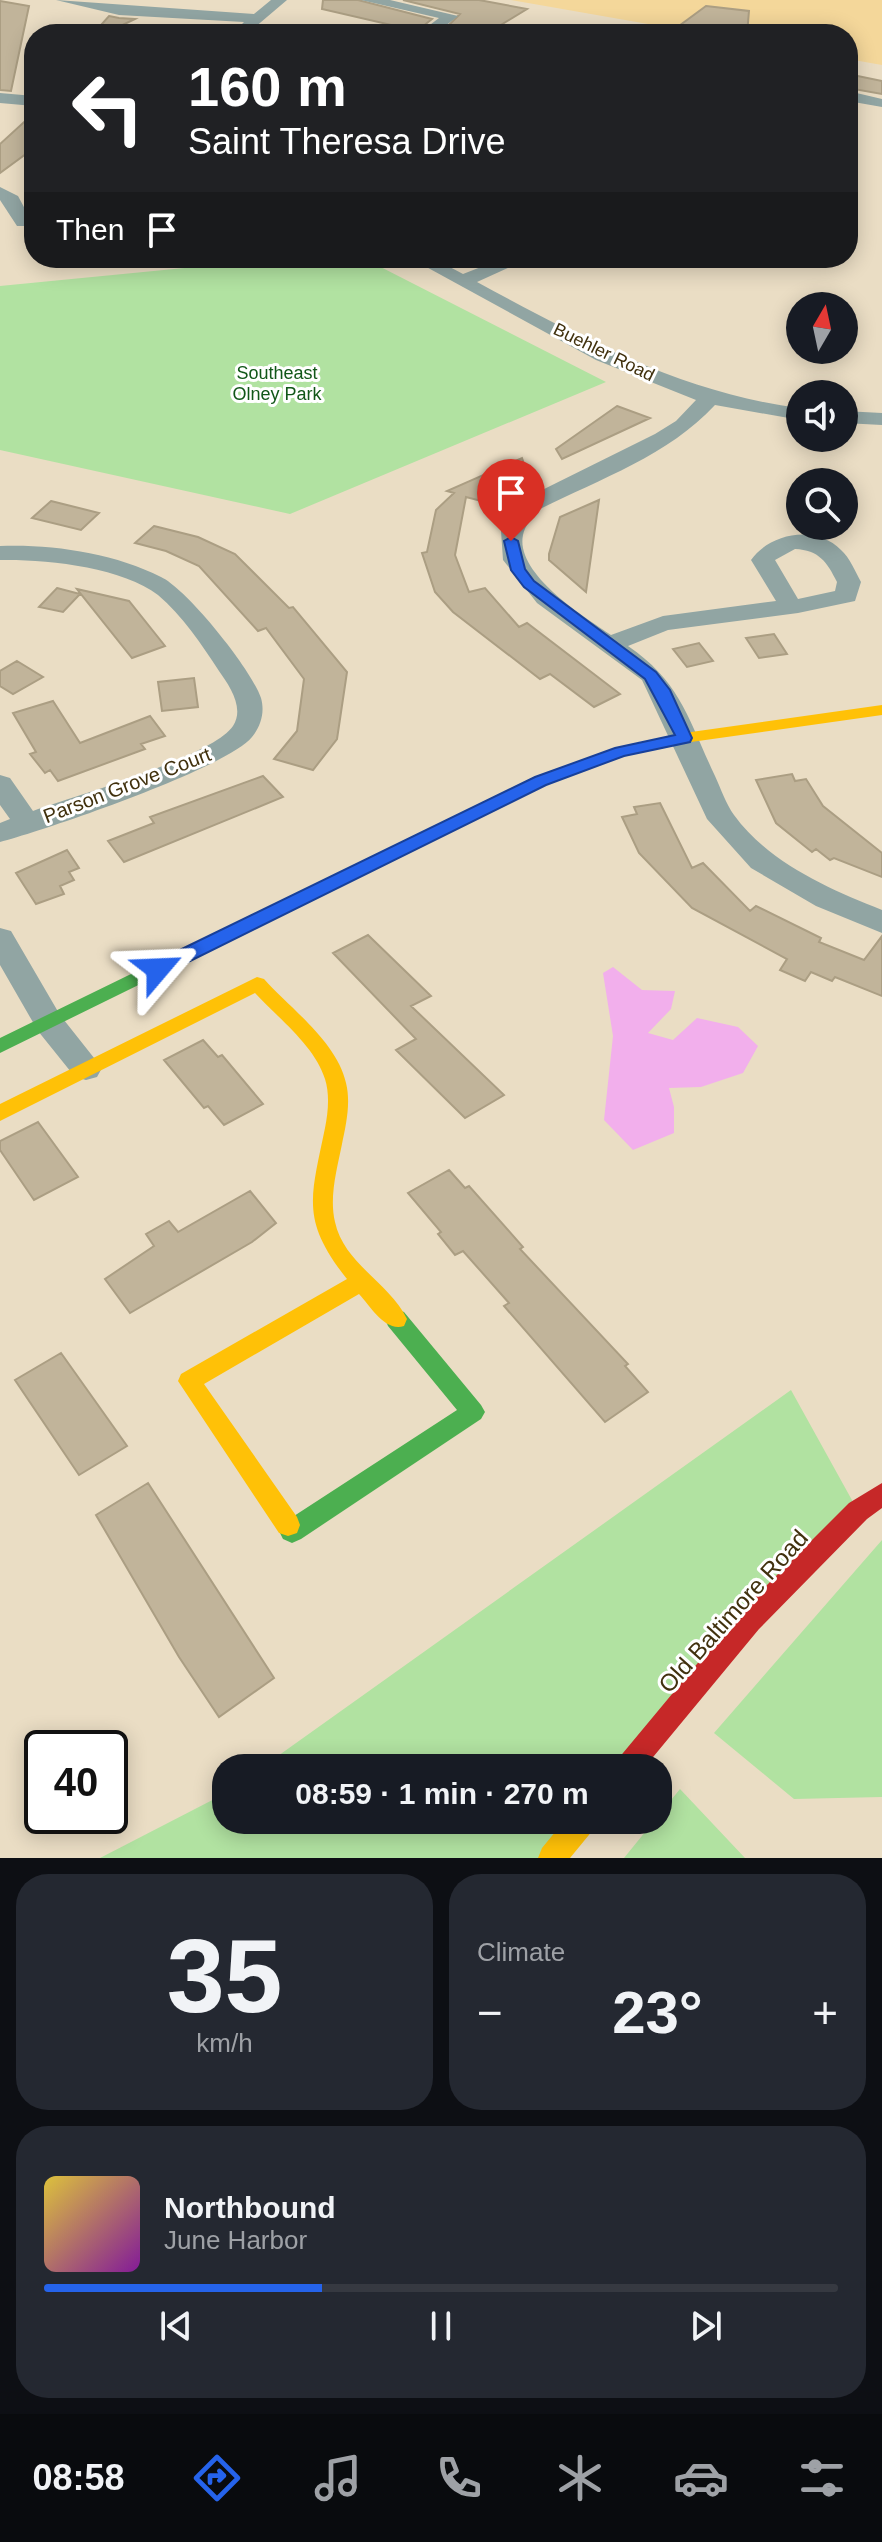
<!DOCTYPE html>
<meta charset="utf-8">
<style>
body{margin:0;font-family:Arial,sans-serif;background:#242831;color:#f1f3f6;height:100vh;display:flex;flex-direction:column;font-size:30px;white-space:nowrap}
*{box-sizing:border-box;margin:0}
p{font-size:26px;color:#9ea1a6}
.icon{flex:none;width:44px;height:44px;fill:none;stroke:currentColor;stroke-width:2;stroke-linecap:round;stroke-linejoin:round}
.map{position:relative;height:1858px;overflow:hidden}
.sheet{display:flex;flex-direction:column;gap:16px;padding:16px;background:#0d0f14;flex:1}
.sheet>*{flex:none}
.banner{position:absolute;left:24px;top:24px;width:834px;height:244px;border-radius:32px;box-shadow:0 4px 20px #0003;background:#202124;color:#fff;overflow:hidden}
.needle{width:52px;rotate:9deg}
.fabs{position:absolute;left:786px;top:292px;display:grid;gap:16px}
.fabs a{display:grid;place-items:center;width:72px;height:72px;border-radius:50%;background:#171b24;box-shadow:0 4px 20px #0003;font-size:40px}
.speed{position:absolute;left:24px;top:1730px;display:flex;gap:16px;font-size:40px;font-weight:700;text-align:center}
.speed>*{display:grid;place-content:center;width:104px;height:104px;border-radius:50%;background:#171b24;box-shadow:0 4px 20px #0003;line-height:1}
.speed .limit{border:4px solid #111;border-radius:12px;background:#fff;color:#111}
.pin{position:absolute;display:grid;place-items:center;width:68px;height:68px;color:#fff;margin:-82px -34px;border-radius:50% 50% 50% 0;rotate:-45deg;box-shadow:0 0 8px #0007}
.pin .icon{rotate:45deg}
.me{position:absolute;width:88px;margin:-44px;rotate:64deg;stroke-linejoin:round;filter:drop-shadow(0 0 6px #0008)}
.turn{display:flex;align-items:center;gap:28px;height:168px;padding:0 32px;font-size:36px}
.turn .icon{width:104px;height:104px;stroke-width:2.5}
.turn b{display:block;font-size:56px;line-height:68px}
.then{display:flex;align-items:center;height:76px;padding:0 32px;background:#0003;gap:16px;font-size:30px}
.big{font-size:60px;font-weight:600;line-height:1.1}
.sheet .tile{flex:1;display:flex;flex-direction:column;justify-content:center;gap:12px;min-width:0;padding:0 28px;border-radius:32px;background:#242831}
.sheet .dial{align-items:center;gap:0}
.dial b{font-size:104px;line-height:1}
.song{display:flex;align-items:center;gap:24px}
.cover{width:96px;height:96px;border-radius:12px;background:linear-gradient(135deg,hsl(50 70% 55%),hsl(290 70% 35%))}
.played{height:8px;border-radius:4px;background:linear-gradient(90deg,#2563eb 35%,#363941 35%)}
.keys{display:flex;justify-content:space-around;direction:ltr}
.heat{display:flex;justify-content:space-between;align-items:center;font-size:44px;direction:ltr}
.sheet .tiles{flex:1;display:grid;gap:16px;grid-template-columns:1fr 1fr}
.tile:last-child{grid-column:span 2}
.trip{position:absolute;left:212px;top:1754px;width:460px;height:80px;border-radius:32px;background:#171b24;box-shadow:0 4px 20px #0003;font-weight:600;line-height:80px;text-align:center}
.tabs{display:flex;height:128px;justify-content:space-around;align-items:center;background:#090b0e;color:#9ea1a6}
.tabs .icon{width:56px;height:56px}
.tabs .on{color:#2563eb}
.tabs b{font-size:36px;color:#f1f3f6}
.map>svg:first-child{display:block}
.built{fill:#f4d79a}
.green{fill:#b1e2a1}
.water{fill:#f2afec}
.building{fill:#c1b49a;stroke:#ab9e83;stroke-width:2}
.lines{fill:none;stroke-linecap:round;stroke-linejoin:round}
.street{fill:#91a5a3;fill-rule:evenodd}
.fast{fill:#4caf50;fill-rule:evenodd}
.slow{fill:#ffc107;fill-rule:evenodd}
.jam{fill:#c62828;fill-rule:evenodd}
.route{fill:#2563eb;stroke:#184099;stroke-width:2}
.labels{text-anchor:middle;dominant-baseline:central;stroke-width:6;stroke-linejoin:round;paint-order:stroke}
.far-street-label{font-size:18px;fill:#41310e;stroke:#fff}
.far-park-label{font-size:18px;fill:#115718;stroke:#fff}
.street-label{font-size:20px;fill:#41310e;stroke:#fff}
.near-street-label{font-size:24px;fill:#41310e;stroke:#fff}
</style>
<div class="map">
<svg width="882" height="1858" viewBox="0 0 882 1858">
<rect width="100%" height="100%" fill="#eaddc4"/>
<path class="built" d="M511,0h371v65l-34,-6v-25h-143z"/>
<path class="green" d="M287,258h76l243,124 -316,132 -290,-64v-164z
M791,1390l67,121 -231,257h-366z
M882,1540v257l-88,2 -80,-66z
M680,1789l65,69h-121z
M226,1793v27h357l-31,38h-452z"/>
<path class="water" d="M613,967l29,23 33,1 -4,18 -23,24 25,7 24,-22 41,9 20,19 -15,27 -42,14 -32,1 5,19v26l-41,17 -29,-30 9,-84 -10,-63z"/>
<path class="building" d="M323,0h35l74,19 -15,12 -95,-22z
M403,0h76l48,9 -41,25h-46l20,-20z
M0,1l29,5 -18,85 -11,-1z
M706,6l43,5 -2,23h-79z
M109,16l10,2 16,1 -31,15h-11z
M848,74l34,7v13l-34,-6z
M34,113v35l-34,25v-29z
M617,406l33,12 -88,41 -6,-10z
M522,458l1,3 -42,40 -15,-4 -11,58 14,37 16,-4 34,39 8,-4 93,71 -26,13 -44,-33 -10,5 -87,-67 -18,-20 -13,-39 5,-1 9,-42 18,-17 -7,-2z
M599,500l-13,92 -37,-32v-6l11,-37z
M51,501l48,12 -18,17 -49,-12z
M154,526l44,11 37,17 54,54 4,-1 54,65 -10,67 -24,31 -39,-11 23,-28 7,-52 -38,-51 -8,3 -59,-65 -33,-15 -31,-8z
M57,588l23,6 -17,18 -24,-5z
M77,589l52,12 36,45 -33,12z
M774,634l13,20 -28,4 -13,-20z
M699,643l14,18 -26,6 -14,-18z
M17,661l26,16 -30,17 -13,-8v-15z
M194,678l4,29 -36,4 -4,-29z
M53,701l27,42 70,-27 15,20 -24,8 4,5 -87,32 -8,-11 -5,3 -15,-19 6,-2 -23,-39z
M792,774l3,7 11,-2 17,27 59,47v24l-48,-19 -4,2 -14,-11 -4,3 -36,-29 -20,-43z
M263,776l20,21 -159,65 -16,-21 46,-18 -4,-6z
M660,803l32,65 11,-5 47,48 6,-5 65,32 -2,4 45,18 18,-24v60l-47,-19 -3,4 -21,-9 -6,9 -25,-11 7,-11 -95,-51 -53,-55 -17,-36 15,-3 -3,-7z
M67,850l12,18 -10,4 5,8 -14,6 4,8 -28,10 -20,-31z
M368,935l63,61 -20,10 93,89 -39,23 -69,-68 20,-11 -83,-86z
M203,1040l15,17 4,-2 41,49 -39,21 -16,-19 -4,2 -40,-48z
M38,1122l40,55 -44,23 -34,-50v-9z
M449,1170l16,18 4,-2 54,61 -3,2 108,115 -3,2 23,26 -43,30 -101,-116 5,-3 -46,-52 -8,4 -17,-21 3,-2 -33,-39z
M250,1191l26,32 -24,19 -122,71 -25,-34 49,-33 -8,-12 23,-13 9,11z
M61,1353l66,93 -48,29 -64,-95z
M148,1483l126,195 -55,39 -40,-60 -83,-142z"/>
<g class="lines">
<path class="street" d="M56,0l198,14 17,-14h16l-40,34 -12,-3 9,-9 -125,-7z
M361,0h29l68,16 -23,18h-17l21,-16z
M848,91l34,8v8l-34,-6z
M0,93l34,3v10l-34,-3z
M0,187l18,9 14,26 -3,4h-12l-17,-26z
M410,258h23l30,16 41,-16h26l-53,24c103,56 205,111 323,126v12l-85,-15c-46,50 -115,74 -175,104 -7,8 -15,16 -17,26 -8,39 61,82 88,100l52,-19 113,-15 -25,-41c19,-27 65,-36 90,-10 9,8 14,21 20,32l-6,19 -57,12 -130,17 -40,16c53,36 61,75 87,130 6,13 11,28 19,39 35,48 95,74 148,95v23l-66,-27 -65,-38 -44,-49 -65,-139 -105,-77 -34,-43 -2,-29 23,-32 131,-65 21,-13 20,-21 -100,-40zM795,549c24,1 32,13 42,33l-2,9 -37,8 -23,-39z
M844,411l38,2v12l-38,-2z
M0,546c52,-2 114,7 161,31 26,12 91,93 100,121 4,14 0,28 -9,39 -25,31 -206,93 -252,105v-19l10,-4 -10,-14v-30l10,3 23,33c41,-15 179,-54 200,-85 12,-18 -4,-41 -14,-55 -17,-26 -37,-56 -61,-76 -36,-28 -113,-36 -158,-35z
M0,928l11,3 49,84 42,53 -5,9 -11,3 -11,-3 -37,-46 -38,-66z"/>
<path class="fast" d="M618,747l8,5 -2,4 -78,29 -546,268v-15l534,-261z
M396,1309l8,3 77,93 4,7 -4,7 -180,120 -9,4 -9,-4 -7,-14 3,-8 9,-3 6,2 163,-106 -69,-84 -3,-7 3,-7z"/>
<path class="slow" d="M882,705v10l-198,28 -66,14 -8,-5 8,-5 66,-14z
M257,977l7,2c27,30 73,63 82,104 5,20 0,42 -4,61 -5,25 -13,53 -7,78 9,42 55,61 72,97l-3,7c-19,6 -33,-19 -45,-32l-155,90 93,133 3,8 -3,8 -9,3 -9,-3 -101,-152 3,-7 166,-95c-47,-59 -36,-82 -22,-151 3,-15 5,-33 0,-49 -10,-33 -47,-61 -70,-86l-255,128v-17z
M565,1820h32l-4,10 -23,28h-32l4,-10z"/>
<path class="jam" d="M882,1483v25l-15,11 -108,110 -115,139h-30l4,-9 123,-148 108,-108z"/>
</g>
<path class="route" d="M511,537l7,4 7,28 9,12 122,91 14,18 22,48 -2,4 -66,14 -78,29 -382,189h-13v-10l384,-187 80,-29 60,-13 -30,-56 -121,-92 -13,-17 -7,-29z"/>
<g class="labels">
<g class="far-street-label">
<text transform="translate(604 352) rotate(26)">Buehler Road</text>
</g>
<g class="far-park-label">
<text x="277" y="373">Southeast<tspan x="277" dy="21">Olney Park</tspan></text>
</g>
<g class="street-label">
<text transform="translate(127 785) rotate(-21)">Parson Grove Court</text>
</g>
<g class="near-street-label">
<text transform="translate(733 1611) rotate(-48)">Old Baltimore Road</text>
</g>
</g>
</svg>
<div class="fabs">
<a><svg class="needle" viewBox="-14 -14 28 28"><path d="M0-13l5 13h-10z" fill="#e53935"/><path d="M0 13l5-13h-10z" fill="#9ea1a6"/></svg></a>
<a><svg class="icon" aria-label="sound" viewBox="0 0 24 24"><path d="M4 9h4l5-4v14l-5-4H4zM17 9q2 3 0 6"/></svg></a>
<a><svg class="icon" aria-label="search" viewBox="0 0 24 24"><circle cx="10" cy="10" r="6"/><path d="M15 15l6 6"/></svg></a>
</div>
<div class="speed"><div class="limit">40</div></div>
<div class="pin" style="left:511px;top:541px;background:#d93025"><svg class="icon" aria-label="arrive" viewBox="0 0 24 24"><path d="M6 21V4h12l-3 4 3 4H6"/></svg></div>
<svg class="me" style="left:158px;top:969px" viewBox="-20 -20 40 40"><path d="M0-17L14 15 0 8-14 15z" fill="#2563eb" stroke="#fff" stroke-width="4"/></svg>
<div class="trip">08:59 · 1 min · 270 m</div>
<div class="banner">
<div class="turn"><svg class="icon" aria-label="left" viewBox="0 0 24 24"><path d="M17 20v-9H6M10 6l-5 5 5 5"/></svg><div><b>160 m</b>Saint Theresa Drive</div></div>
<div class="then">Then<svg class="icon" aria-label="arrive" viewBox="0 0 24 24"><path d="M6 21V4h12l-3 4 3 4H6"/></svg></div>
</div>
</div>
<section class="sheet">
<div class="tiles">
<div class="tile dial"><b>35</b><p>km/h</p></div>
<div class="tile"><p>Climate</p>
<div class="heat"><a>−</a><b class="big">23°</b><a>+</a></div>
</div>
<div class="tile">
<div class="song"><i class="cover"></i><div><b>Northbound</b><p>June Harbor</p></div></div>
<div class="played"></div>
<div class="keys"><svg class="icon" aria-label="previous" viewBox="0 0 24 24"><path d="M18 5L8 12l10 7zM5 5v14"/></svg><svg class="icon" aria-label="pause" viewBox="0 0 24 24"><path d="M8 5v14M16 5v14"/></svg><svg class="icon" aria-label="next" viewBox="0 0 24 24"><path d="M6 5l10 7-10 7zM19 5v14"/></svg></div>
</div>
</div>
</section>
<nav class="tabs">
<b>08:58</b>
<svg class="icon on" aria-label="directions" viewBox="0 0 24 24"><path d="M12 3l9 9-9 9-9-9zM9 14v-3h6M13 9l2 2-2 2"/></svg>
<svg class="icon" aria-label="music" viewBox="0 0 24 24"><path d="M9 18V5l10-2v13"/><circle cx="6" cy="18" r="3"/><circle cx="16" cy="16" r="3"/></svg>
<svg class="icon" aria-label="phone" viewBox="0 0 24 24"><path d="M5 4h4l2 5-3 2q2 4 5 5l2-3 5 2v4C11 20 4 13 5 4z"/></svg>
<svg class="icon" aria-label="climate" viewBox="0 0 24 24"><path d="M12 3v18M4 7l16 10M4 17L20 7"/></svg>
<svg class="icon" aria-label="car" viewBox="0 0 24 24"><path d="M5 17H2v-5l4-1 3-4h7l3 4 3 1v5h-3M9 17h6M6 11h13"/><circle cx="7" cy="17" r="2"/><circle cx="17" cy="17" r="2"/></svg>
<svg class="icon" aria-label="filters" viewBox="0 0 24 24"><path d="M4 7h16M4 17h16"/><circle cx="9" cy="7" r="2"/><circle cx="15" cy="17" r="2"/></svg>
</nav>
